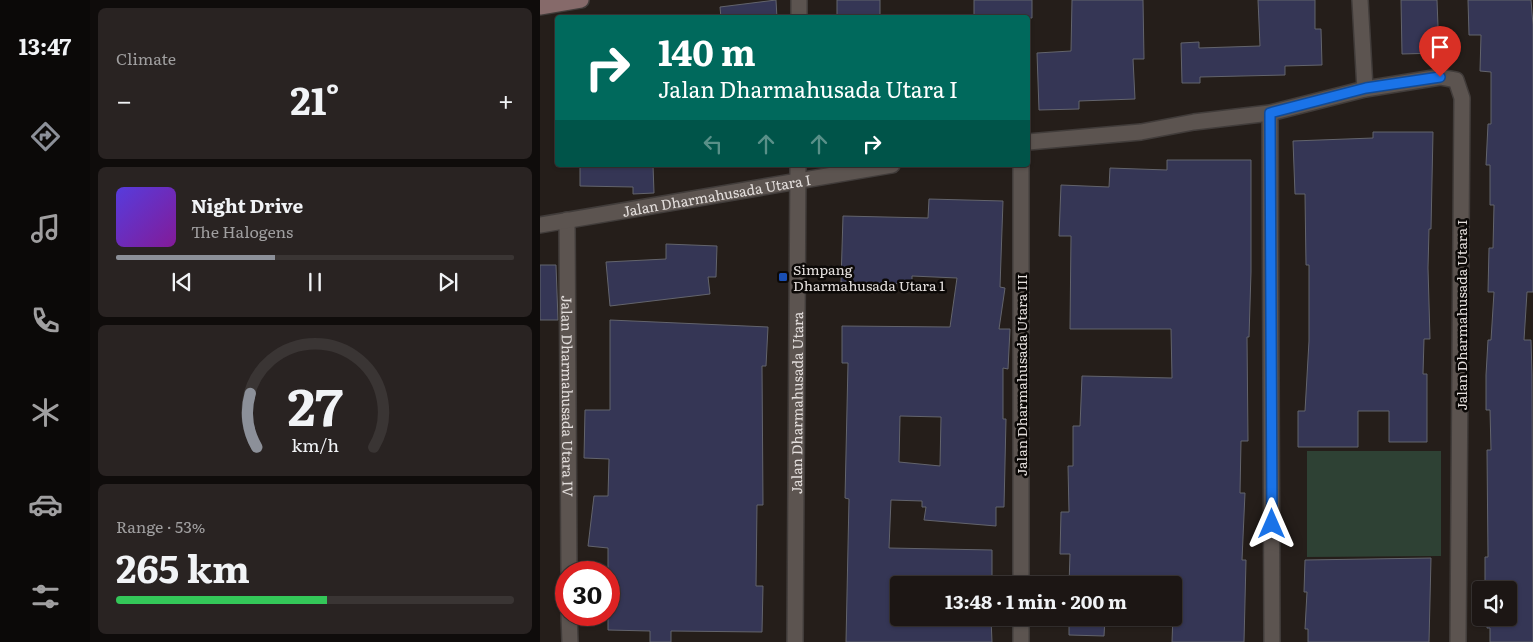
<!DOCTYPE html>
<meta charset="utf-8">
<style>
body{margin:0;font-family:Literata,serif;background:#292322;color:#f1f3f6;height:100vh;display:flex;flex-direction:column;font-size:19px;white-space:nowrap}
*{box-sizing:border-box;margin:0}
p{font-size:16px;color:#a09fa0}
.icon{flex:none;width:28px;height:28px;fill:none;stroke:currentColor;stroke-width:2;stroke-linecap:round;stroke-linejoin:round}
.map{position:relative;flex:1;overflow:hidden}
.drawer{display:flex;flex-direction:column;gap:8px;padding:8px;background:#0f0c0b;width:450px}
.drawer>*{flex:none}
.banner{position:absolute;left:15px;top:15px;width:475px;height:152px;border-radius:5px;box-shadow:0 1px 4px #0004,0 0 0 1px #3a3534;background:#00695c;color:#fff;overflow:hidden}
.controls{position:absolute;left:932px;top:581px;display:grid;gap:10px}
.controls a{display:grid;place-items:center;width:45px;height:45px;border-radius:5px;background:#1c1614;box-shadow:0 1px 4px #0004,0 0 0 1px #3a3534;font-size:25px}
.speed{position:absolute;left:15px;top:561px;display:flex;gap:10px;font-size:25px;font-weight:700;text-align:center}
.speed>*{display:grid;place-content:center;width:65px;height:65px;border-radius:50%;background:#1c1614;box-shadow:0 1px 4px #0004,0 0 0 1px #3a3534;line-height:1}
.speed .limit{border:8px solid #d22;background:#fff;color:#111}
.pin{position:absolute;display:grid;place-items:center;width:42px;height:42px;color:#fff;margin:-51px -21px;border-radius:50% 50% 50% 0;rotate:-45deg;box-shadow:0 0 5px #0007}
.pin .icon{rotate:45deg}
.me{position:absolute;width:55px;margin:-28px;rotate:0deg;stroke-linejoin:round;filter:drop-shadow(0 0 4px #0008)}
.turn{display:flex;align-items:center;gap:18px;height:105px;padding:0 20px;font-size:22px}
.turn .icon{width:65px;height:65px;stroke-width:2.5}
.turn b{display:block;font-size:35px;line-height:42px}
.lanes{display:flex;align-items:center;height:48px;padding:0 20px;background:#0003;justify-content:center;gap:25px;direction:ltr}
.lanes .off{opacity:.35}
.big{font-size:38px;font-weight:700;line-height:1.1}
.drawer .card{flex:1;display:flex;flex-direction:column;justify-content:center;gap:8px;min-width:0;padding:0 18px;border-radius:8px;background:#292322}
.drawer .dial{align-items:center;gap:0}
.dial svg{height:130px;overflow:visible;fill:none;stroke:#3a3534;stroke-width:7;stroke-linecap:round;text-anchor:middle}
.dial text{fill:#f1f3f6;stroke:none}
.song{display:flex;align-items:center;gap:15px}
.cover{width:60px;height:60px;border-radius:8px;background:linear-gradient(135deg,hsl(250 70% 55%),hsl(290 70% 35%))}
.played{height:5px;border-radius:2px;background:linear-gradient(90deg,#8c9099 40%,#3a3534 40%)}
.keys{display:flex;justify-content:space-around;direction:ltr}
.heat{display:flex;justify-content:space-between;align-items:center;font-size:28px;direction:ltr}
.charge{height:8px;border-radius:4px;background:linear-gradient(90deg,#34c759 53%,#3a3534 0)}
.trip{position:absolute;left:350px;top:576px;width:292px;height:50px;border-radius:5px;background:#1c1614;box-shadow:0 1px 4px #0004,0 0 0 1px #3a3534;font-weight:700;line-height:50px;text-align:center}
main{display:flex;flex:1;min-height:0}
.menu{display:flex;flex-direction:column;width:90px;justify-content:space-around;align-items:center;background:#0b0908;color:#a09fa0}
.menu .icon{width:35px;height:35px}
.menu .on{color:#8c9099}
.menu b{font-size:22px;color:#f1f3f6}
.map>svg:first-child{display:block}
.green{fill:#2e4134}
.building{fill:#353655;stroke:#63646c;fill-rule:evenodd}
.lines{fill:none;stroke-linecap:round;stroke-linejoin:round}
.street-casing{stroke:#413c3a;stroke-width:18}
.secondary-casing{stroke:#413c3a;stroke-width:18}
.street{stroke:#5c5450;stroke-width:15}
.secondary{stroke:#866a6a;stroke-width:15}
.route-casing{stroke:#114b97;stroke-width:12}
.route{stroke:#1a73e8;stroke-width:9}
.transit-dot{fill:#1a4fb4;stroke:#0c0907;stroke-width:2}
.labels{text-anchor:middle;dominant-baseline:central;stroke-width:5;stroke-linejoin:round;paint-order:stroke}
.street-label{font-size:14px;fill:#e4dfdd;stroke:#0c0907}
.poi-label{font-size:14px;fill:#e4dfdd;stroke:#0c0907;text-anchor:start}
</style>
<main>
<nav class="menu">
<b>13:47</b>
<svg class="icon on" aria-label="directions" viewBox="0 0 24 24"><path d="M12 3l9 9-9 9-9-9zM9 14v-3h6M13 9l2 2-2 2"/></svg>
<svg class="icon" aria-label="music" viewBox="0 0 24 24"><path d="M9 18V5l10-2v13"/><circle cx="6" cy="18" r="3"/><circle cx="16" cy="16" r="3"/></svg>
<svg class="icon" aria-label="phone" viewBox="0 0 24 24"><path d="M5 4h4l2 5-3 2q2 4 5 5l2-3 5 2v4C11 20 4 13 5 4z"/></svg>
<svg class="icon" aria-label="climate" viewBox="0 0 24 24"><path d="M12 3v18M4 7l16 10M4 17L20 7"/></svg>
<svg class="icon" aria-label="car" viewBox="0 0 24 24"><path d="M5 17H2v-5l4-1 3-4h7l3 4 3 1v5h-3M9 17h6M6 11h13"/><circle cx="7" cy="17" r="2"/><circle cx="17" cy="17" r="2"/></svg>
<svg class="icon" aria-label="filters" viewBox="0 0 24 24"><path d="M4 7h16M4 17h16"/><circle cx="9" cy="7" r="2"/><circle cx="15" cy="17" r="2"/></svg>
</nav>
<section class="drawer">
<div class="card"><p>Climate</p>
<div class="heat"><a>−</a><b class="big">21°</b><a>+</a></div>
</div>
<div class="card">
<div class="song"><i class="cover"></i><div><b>Night Drive</b><p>The Halogens</p></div></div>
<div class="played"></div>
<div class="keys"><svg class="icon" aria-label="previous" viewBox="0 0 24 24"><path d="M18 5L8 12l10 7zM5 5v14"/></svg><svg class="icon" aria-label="pause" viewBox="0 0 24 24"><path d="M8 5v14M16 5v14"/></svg><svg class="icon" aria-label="next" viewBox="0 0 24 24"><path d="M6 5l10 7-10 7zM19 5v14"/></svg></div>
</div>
<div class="card dial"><svg viewBox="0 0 100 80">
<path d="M14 69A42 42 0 1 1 86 69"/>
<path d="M14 69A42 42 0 0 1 10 36" stroke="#8c9099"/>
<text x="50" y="56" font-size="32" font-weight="700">27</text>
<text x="50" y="72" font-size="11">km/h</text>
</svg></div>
<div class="card"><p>Range · 53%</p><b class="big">265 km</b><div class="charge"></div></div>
</section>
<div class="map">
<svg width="993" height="642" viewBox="0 0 993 642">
<rect width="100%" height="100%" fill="#251e1a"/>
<path class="green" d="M767,451h134v105l-134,1z"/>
<path class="building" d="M236,0l1,18h-56l-1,-11z
M297,0h43v18h-43z
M434,0h58v18h-58z
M532,0h71l1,59h-11l2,40 -56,2v8l-40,1 -2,-57 34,-2z
M718,0h57v29h6l1,36 -37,1v9l-85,2v6h-18l-1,-40 18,-1v6l61,-2z
M861,0h36l2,53 -37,1z
M928,0h63l2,25v267h-6l-3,48h7l1,35 1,267h-43v-14h-3v-10h22v-28h-24v-33h3l-1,-107h4l-1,-40h-4v-35l2,-35h3l3,-48h-6l1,-44h4l1,-43h-4v-40h-4l2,-41h3v-52l-11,-1 1,-36h-12z
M833,132h60l-2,97h-2l-1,39 2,71h-6l-1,35h4v68h-38v-31h-31v36h-60v-36h7l4,-70v-76h-3l-1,-71h-10l-2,-53 80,-3z
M627,160h84v112l-2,65h-2l1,104h-7l-1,52h5l-3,67h4l-2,82h-72l2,-57h-105l1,-31h-10l1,-42h8l-1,-46h5v-40h7l2,-50 90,2 -1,-49h-101l1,-93h-12l2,-51 48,2 1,-19 57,2z
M40,165h73l1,28 -21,1v-7l-53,-1z
M389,199l74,2 -3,86 5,1 -6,41h11l-2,40 -5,-1v51h3l-2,88h-8v19l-72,-6 2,-13h-4v-6l-31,-1 -2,48 103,2v35h-93v33h92l1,24h-146l3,-143 -4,-1 3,-135h-6v-37l108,1 7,-49 -45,-2v8l-71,-2 2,-66 85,2zM360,416l41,1 -1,49 -41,-4z
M126,244l51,2 -1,31h-8l2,17 -100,12 -4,-44 60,-3z
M0,265h16l2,55h-18z
M70,320l158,7 -2,39h-4l1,139h-6l-1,81h7l-1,46 -91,-1v11h-21v-11l-42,-1v-82l-20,-2 6,-50h14l1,-37 -25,-1 1,-48h25z
M891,558l-2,84h-121v-13h-3l2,-37h-3l1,-32z
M529,618h36l-1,18 -35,-1z"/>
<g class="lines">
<defs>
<g id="street">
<path d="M820,0l5,89"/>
<path d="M259,18v-18"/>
<path d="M730,113l2,529"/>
<path d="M488,142l113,-10 53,-10 76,-9 95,-24 75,-12 16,3 6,18 -4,544"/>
<path id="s1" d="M27,220l2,352"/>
<path id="s2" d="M0,225l352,-60"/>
<path d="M481,585v-420"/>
<path d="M29,615l1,27"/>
<path id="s3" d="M255,642l3,-477"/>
<path d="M481,642v-24"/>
</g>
<path id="secondary" d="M0,7l41,-7"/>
</defs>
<use href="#street" class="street-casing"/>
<use href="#secondary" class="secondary-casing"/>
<use href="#street" class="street"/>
<use href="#secondary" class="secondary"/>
</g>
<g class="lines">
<defs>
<path id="route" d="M732,524l-2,-411 96,-25 74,-11"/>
</defs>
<use href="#route" class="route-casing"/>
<use href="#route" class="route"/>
</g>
<rect class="transit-dot" x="238" y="272" width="10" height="10" rx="2.5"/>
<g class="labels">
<g class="street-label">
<text stroke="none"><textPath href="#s2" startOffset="179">Jalan Dharmahusada Utara I</textPath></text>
<text transform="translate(921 315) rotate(-90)">Jalan Dharmahusada Utara I</text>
<text transform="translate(481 375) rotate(-90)">Jalan Dharmahusada Utara III</text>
<text stroke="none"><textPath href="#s1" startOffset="176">Jalan Dharmahusada Utara IV</textPath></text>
<text stroke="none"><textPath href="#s3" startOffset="239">Jalan Dharmahusada Utara</textPath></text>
</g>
<g class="poi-label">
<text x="253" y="269">Simpang<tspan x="253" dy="16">Dharmahusada Utara 1</tspan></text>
</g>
</g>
</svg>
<div class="controls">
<a><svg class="icon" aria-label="sound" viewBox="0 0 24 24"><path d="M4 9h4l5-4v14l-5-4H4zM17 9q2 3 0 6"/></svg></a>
</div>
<div class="speed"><div class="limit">30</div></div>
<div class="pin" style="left:900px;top:77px;background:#d93025"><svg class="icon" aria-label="arrive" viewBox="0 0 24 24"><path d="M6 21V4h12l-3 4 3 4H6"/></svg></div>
<svg class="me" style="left:732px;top:524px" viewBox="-20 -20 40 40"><path d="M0-17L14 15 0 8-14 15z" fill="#1a73e8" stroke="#fff" stroke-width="4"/></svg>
<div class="trip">13:48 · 1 min · 200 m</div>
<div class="banner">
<div class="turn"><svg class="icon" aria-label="right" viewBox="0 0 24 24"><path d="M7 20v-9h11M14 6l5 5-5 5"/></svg><div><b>140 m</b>Jalan Dharmahusada Utara I</div></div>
<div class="lanes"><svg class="icon off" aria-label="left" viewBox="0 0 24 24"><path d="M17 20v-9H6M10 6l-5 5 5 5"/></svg><svg class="icon off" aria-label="ahead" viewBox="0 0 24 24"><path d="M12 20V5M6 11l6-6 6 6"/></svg><svg class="icon off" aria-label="ahead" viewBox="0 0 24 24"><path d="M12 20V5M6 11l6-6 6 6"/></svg><svg class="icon" aria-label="right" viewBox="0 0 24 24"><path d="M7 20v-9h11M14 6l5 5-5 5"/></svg></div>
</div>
</div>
</main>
